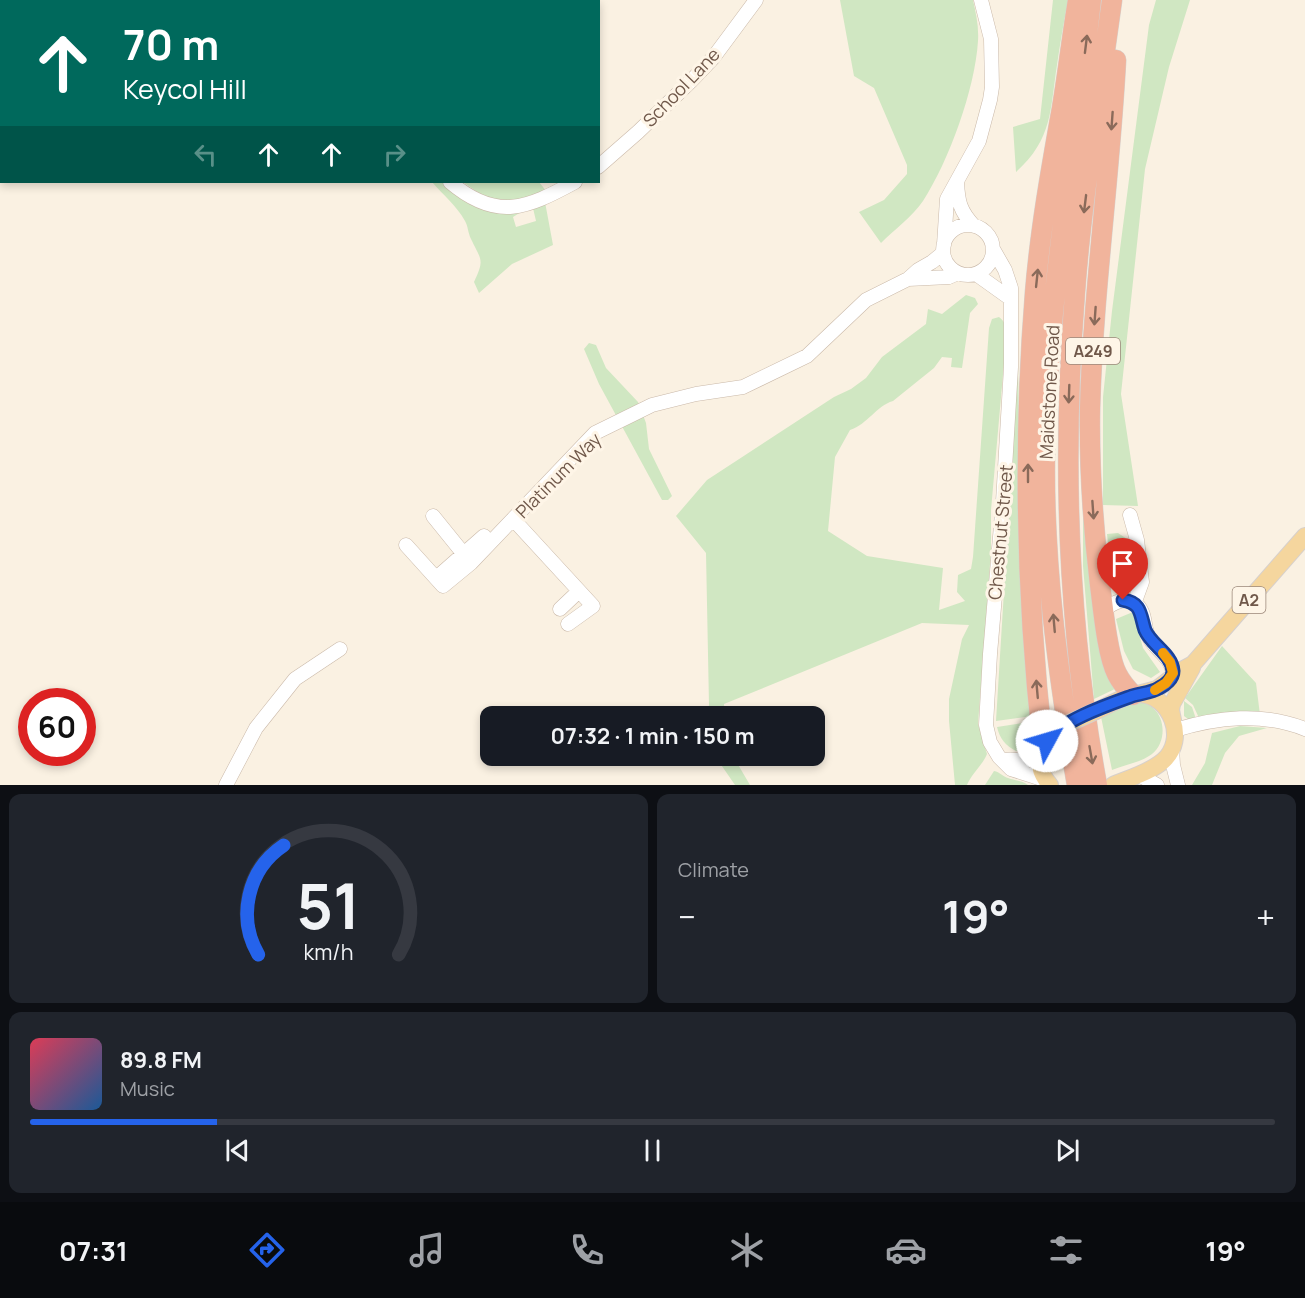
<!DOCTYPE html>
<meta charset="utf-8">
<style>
body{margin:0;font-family:Manrope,sans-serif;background:#20242c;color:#f1f3f6;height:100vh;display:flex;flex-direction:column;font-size:22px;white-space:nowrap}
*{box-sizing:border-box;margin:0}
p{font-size:20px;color:#9ea1a6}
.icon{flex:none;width:33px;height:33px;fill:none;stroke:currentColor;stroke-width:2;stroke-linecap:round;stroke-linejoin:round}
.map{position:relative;height:785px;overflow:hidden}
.panel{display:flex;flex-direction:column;gap:9px;padding:9px;background:#0d0f14;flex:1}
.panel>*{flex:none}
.top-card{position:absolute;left:0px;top:0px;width:600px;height:183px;box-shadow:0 3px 9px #0003;background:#00695c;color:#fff;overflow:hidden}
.speed{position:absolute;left:18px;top:688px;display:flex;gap:12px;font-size:30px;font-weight:700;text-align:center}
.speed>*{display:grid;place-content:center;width:78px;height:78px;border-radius:50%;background:#171b24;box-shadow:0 3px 9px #0003;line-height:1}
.speed .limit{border:9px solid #d22;background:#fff;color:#111}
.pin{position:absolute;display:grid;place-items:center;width:51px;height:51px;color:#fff;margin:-62px -26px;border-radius:50% 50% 50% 0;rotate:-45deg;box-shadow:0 0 6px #0007}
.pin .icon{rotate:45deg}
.me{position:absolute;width:66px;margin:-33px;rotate:51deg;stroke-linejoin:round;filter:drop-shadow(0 0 4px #0008)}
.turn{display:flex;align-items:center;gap:21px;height:126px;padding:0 24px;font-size:27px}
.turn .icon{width:78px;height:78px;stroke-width:2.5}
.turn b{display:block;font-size:42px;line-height:51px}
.lanes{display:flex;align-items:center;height:57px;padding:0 24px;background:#0003;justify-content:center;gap:30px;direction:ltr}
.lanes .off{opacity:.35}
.big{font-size:45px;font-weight:700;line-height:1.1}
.panel .tile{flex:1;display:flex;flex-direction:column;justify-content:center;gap:9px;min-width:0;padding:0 21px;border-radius:12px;background:#20242c}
.panel .dial{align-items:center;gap:0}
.dial svg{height:156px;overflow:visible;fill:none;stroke:#363941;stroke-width:7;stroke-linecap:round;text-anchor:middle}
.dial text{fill:#f1f3f6;stroke:none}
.song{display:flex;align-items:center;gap:18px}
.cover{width:72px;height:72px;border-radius:9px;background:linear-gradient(135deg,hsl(350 70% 55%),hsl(210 70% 35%))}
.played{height:6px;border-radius:3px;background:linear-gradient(90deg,#2563eb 15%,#363941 15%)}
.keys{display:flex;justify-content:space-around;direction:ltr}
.heat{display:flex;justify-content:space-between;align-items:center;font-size:33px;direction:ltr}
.panel .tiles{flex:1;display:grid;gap:9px;grid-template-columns:1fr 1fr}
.tile:last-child{grid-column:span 2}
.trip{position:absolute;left:480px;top:706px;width:345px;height:60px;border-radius:12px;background:#171b24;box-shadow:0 3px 9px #0003;font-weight:700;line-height:60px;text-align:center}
.menu{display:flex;height:96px;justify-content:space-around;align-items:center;background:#090b0e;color:#9ea1a6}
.menu .icon{width:42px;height:42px}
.menu .on{color:#2563eb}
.menu b{font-size:27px;color:#f1f3f6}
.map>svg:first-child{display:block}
.green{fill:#d0e7c2;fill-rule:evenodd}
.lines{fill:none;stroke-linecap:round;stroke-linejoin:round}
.minor-casing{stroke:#cab9a9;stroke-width:15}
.major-casing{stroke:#d7d0cc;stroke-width:18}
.highway-casing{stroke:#d7d0cc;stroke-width:21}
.minor{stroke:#fff;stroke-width:14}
.major{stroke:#f5d69e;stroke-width:16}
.highway{stroke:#f1b49c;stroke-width:20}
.major-bridge-casing{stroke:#d7d0cc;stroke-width:18;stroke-linecap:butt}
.major-bridge{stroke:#f5d69e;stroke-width:16}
.oneway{stroke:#8a6a5a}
.route-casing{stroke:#184099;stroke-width:15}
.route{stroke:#2563eb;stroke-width:10}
.slow{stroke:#f59e0b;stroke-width:10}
.labels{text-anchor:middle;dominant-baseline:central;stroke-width:6;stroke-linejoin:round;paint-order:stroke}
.shield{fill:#fef5e7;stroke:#9b8779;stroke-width:1.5}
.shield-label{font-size:16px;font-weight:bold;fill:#70584a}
.street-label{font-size:18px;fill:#70584a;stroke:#fef5e7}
</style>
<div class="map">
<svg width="1305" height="785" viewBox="0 0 1305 785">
<rect width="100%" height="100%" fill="#faf1e2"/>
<path class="green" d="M840,0h133c3,14 6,27 5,41 -3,48 -29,120 -55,160 -10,15 -29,29 -42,42l-22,-31 25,-12 23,-26v-9l-33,-77 -20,-12z
M1053,0h15c-4,22 -8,43 -11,65 -7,44 -4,74 -41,107l-3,-45 27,-8z
M1156,0h34l-21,67 -24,102 -24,225 17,112 -35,-1v-108l9,-86 37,-286z
M432,182h15l34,26 64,-6 8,43 -41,19 -33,29 -5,-11c11,-23 7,-22 -3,-43 -3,-6 -3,-13 -6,-18 -8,-15 -22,-26 -33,-39zM533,208l3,13 -20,6 -3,-10 8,-5v-2z
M463,182h76l8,10c-42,10 -47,17 -84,-10z
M966,295l9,3 3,6 -8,9 -8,55 -11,-1 1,-9 -10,-1 -8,11 -41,33c-17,5 -25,23 -43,29l-15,27 -7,74 39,25 76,12 -4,42 26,-9 -8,-9 1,-17 13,-6 2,-12 16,-229 3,-9 7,-2c11,8 7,22 6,35l-14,158v41l-13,173 9,30c-5,12 -15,19 -20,31h-12l-6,-64v-22l13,-60 7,-14 -47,-2 -198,81 1,13h-18l2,-12 -3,-152 -30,-37 31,-36 127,-83 17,-8 15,-11 16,-21 44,-33 2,-15 14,5z
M589,343l7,2 10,23 32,34 8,21 3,26 23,47 -4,4h-6l-63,-116 -15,-35z
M1018,363l3,194 4,101 8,58 -37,5z
M1083,465l34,223 -23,11 -11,-133z
M1118,533l9,6 5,48 -19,3 -6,-56z
M1133,612l10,36 17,24 -9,6 -18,-9 -9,-18 -8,-32z
M1222,646l34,37 4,32 -61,3 -6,-13 -8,-7z
M1141,701c3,2 9,4 12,7 13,11 13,35 -1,46 -10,8 -28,11 -40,16l-12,-58z
M1184,701l8,6 4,12h-8l-4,-3z
M1029,722v14l-7,13 -6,2c-11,-6 -16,-12 -19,-24z
M1240,726l27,2 -28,8 -14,17 -13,32h-20l13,-22 7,-30z
M715,756h18l17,29h-15z
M994,771c6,1 8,5 14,7 8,3 13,2 20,7h-43z"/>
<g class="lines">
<defs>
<path id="minor" d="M339,0v2
M598,167l40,-35 53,-51 22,-23 43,-58
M450,182c47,40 77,26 125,0
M957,182c1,20 3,29 17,44
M943 250a25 25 0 1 1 50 0a25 25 0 1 1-50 0Z
M944,245l3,-46 32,-58 11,-41 2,-13 -1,-48 -10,-39
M993,249l12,21 6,18v79l-8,135 -13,152 -4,71 4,17 9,15 12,12 28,9 11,7
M976,274l35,25
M908,279l41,-2 9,-4
M1130,515l7,25 5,42 -8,22
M433,516l38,47
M513,519l80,87 -25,18
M406,545l37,41 28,-23 124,-130 57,-28 44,-11 47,-7 64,-31 59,-56 42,-21 10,-9 14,-8 11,-9
M442,573l42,-37
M560,609l19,-18
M1104,618l3,-10c11,-9 28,-12 35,4 4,9 2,18 8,27 8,13 21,18 23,34l-5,9
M1175,730c43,-13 87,-18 130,-1
M1172,748l1,17 5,20
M1004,760c20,-3 22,9 39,-13
M1139,775l18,10
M226,785l30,-57 39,-49 45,-30"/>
<path id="major" d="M1138,694l19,-5 25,-19 11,-6 112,-128
M1096,711c12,-5 30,-17 43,-17 32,1 49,46 24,67 -14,12 -34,17 -50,24
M1173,720l-2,-10 1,-6 20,-36
M1050,785c-18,-20 -10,-40 8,-57"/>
<path id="highway" d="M1116,60c-6,116 -23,232 -26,348 -1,59 3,118 10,177 3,22 7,70 17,89 4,8 10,15 16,21
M1043,747c-17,-151 -20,-303 -8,-454 5,-62 16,-124 27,-185 6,-36 10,-72 16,-108
M1077,785c-19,-110 -34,-222 -32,-334 2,-151 30,-301 46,-451
M1097,785c-30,-163 -35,-328 -22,-493 7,-97 24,-195 37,-292"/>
</defs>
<use href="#minor" class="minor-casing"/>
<use href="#major" class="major-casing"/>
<use href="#highway" class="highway-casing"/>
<use href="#minor" class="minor"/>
<use href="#major" class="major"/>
<use href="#highway" class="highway"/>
<defs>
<path id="major-bridge" d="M1058,728l38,-17"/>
</defs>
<use href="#major-bridge" class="major-bridge-casing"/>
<use href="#major-bridge" class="major-bridge"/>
</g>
<defs><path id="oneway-shaft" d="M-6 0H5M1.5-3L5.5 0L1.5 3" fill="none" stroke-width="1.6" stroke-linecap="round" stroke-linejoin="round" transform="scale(1.5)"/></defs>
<g class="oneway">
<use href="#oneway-shaft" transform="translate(1086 44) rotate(-83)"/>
<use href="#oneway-shaft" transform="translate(1112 121) rotate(94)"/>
<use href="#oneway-shaft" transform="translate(1085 204) rotate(97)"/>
<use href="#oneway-shaft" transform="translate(1037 278) rotate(-84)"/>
<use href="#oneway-shaft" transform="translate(1095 316) rotate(94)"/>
<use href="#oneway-shaft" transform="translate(1069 394) rotate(92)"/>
<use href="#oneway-shaft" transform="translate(1028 473) rotate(-90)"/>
<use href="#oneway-shaft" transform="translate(1093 510) rotate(86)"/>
<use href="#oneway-shaft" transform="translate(1054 623) rotate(-95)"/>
<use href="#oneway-shaft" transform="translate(1037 689) rotate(-95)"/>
<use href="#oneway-shaft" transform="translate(1091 755) rotate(80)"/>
</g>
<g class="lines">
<defs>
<path id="route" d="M1047,741c13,-20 63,-37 85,-45 9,-3 19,-3 27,-8 6,-3 14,-9 14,-17 -1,-17 -22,-26 -28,-41 -5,-15 -3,-27 -22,-30"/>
</defs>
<use href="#route" class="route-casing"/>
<use href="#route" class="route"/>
<path class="slow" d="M1155,690l11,-7 7,-10 -3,-11 -7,-9"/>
</g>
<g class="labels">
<g class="shield">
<rect x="1066" y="338" width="54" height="26" rx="4.5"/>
<rect x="1232.5" y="587" width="33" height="26" rx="4.5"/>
</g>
<g class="shield-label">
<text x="1093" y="351">A249</text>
<text x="1249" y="600">A2</text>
</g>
<g class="street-label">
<text transform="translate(681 87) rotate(-46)">School Lane</text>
<text transform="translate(1049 392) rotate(-87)">Maidstone Road</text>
<text transform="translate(558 475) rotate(-45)">Platinum Way</text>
<text transform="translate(1000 532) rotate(-85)">Chestnut Street</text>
</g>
</g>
</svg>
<div class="speed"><div class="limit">60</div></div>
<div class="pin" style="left:1123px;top:600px;background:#d93025"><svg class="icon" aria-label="arrive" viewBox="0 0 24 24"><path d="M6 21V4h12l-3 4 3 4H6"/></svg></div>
<svg class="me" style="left:1047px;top:741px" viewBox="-20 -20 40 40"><circle r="19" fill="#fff"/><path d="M0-13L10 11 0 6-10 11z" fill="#2563eb"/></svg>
<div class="trip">07:32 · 1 min · 150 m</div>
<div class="top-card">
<div class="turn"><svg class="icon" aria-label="ahead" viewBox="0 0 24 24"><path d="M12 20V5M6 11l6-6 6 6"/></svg><div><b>70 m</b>Keycol Hill</div></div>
<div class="lanes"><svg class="icon off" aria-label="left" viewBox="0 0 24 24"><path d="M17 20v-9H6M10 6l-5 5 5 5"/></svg><svg class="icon" aria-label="ahead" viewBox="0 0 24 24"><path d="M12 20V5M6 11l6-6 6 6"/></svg><svg class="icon" aria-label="ahead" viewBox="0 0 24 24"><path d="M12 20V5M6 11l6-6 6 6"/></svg><svg class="icon off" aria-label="right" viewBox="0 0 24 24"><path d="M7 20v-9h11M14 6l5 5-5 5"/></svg></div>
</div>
</div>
<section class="panel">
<div class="tiles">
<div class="tile dial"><svg viewBox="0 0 100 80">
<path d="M14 69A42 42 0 1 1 86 69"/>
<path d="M14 69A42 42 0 0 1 27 13" stroke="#2563eb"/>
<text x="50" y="56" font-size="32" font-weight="700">51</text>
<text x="50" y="72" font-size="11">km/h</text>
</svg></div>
<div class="tile"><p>Climate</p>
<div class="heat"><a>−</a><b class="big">19°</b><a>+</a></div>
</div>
<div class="tile">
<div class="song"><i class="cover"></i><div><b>89.8 FM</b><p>Music</p></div></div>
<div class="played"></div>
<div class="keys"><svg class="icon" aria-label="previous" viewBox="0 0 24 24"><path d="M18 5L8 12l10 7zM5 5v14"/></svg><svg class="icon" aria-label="pause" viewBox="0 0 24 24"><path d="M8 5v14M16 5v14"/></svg><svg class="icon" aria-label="next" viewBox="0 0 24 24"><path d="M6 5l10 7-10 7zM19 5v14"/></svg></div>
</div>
</div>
</section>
<nav class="menu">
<b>07:31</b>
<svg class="icon on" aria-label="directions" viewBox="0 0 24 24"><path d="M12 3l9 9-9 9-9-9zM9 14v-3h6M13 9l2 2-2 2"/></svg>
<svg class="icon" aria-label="music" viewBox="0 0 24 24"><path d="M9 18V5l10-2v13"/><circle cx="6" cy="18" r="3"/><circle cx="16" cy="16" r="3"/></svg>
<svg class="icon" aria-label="phone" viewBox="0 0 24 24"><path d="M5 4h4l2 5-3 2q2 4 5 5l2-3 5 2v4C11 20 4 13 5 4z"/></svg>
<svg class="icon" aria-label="climate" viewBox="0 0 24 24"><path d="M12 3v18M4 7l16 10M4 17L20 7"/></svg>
<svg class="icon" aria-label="car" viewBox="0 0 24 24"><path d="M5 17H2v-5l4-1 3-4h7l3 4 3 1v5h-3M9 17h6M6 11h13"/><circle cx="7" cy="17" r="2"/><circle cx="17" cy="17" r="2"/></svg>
<svg class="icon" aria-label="filters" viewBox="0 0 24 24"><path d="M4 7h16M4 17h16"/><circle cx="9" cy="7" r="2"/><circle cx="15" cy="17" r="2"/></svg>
<b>19°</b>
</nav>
